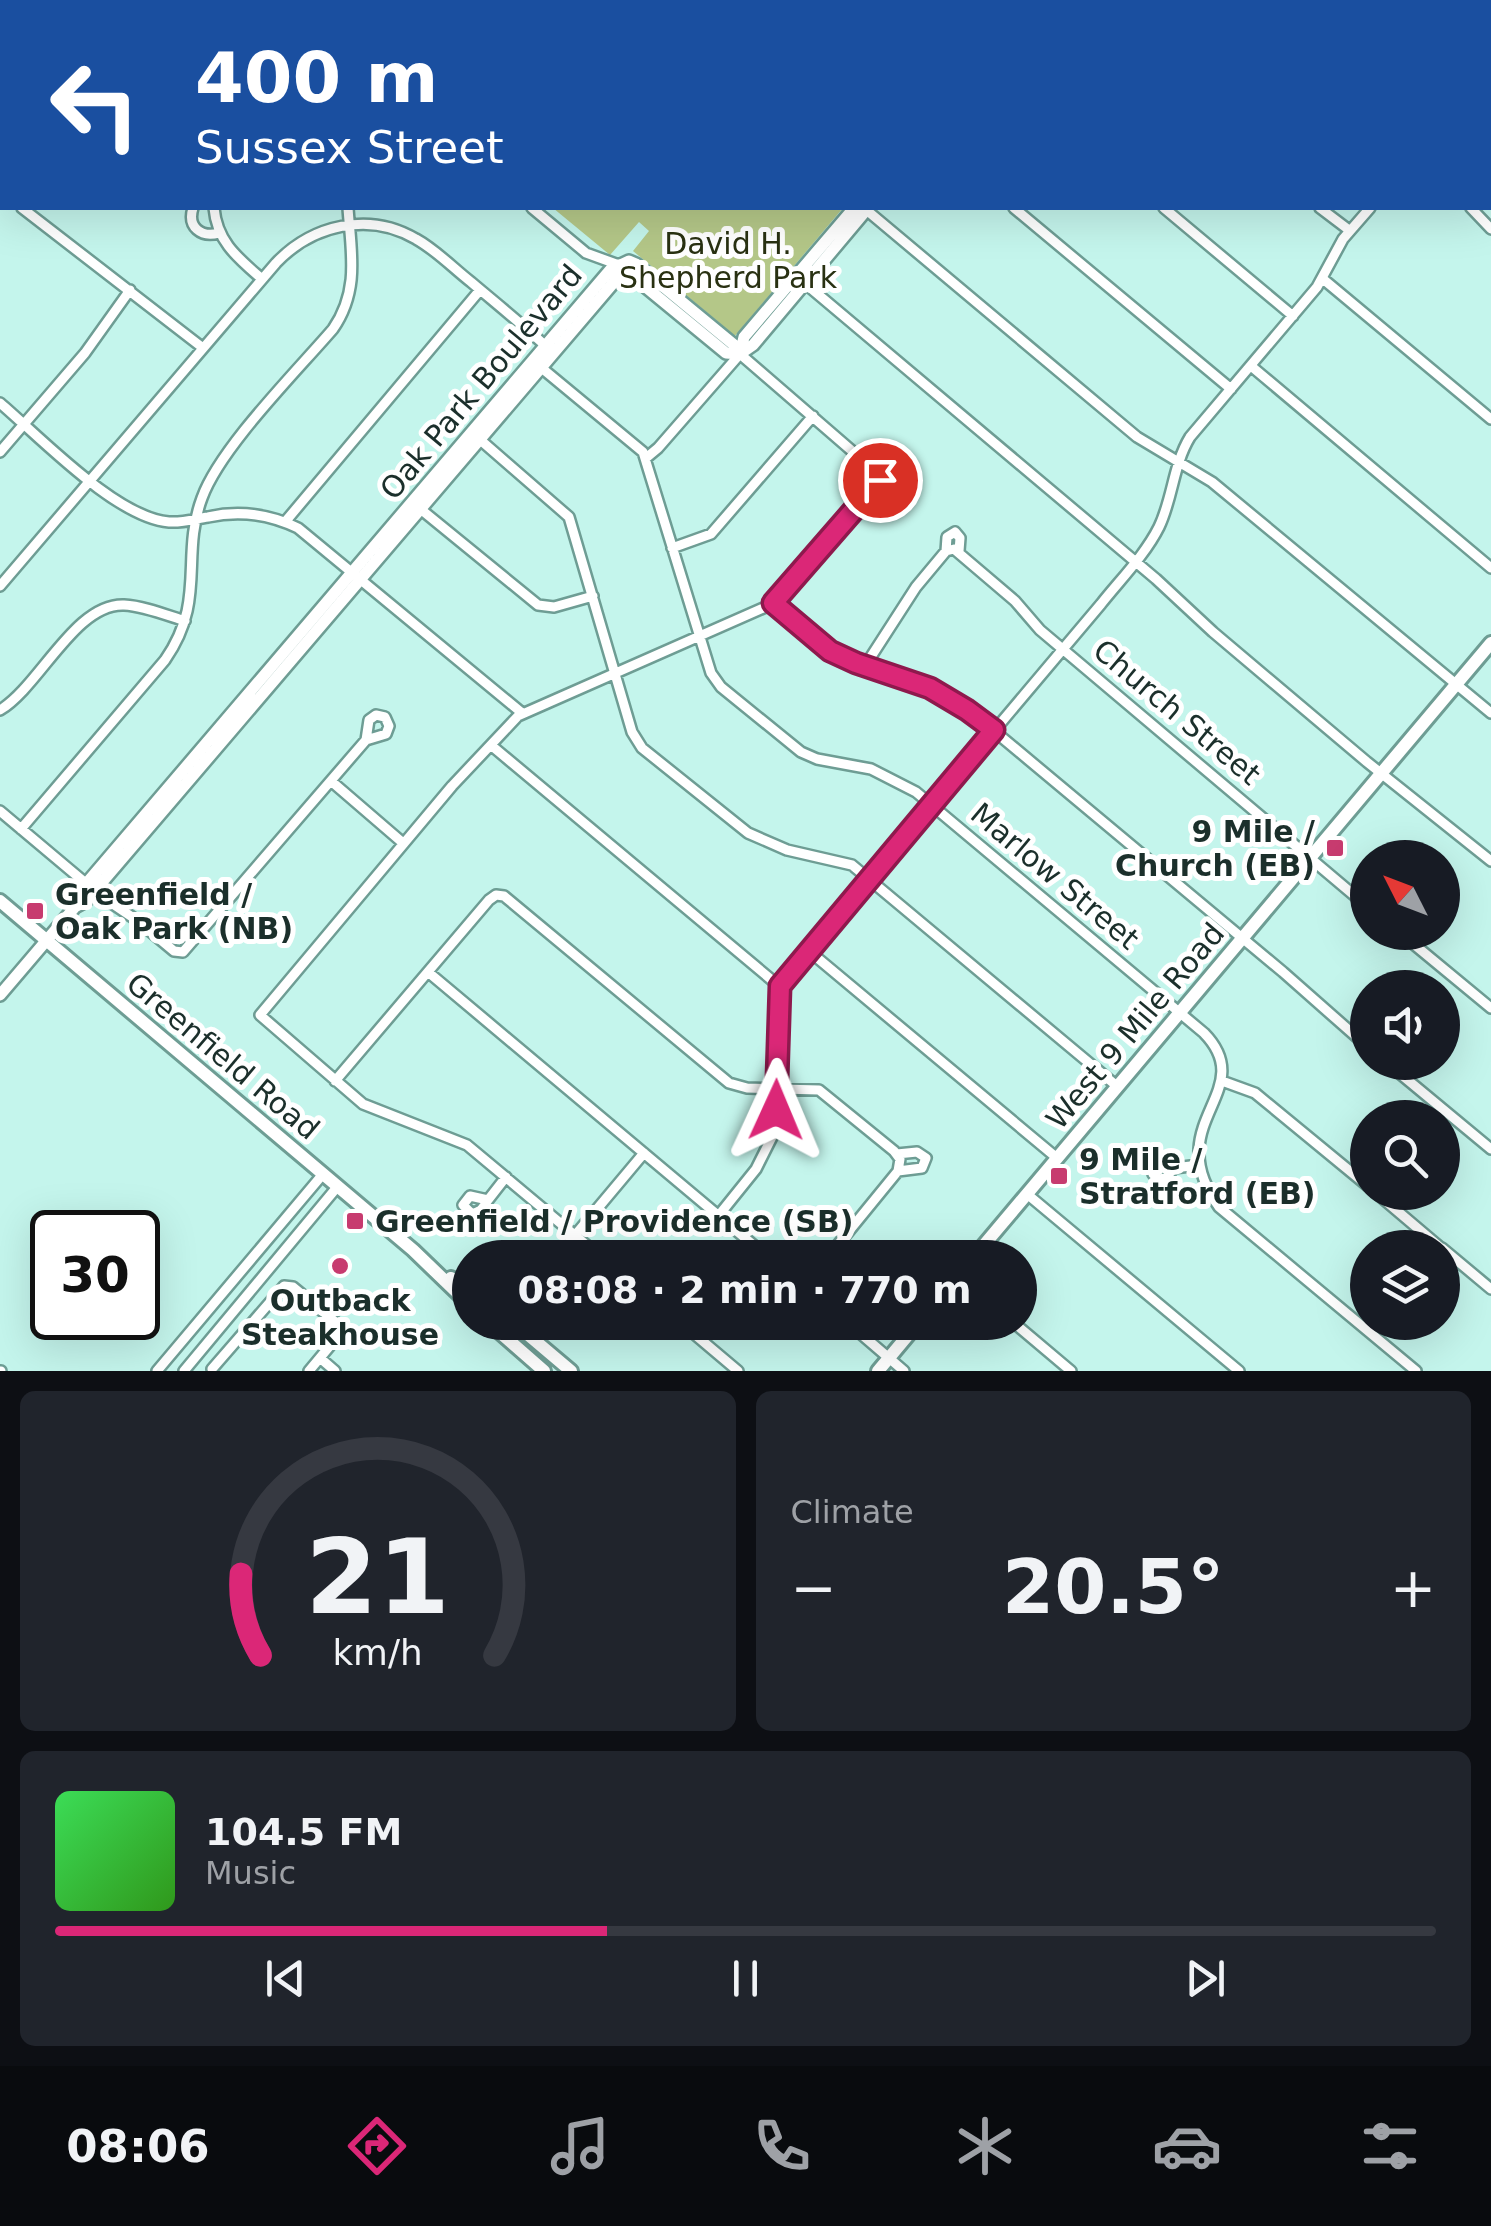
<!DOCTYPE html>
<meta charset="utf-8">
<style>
body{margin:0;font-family:"DejaVu Sans",sans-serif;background:#20242c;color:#f1f3f6;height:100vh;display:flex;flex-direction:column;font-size:38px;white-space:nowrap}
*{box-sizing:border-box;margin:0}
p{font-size:32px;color:#9ea1a6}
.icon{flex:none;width:55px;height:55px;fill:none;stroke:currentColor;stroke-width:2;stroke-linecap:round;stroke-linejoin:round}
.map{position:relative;height:1371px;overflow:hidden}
.panel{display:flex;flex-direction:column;gap:20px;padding:20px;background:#0d0f14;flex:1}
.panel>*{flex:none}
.banner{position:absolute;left:0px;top:0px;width:1492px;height:210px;box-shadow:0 10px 40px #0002;background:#1a4fa0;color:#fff;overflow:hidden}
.needle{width:65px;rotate:312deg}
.controls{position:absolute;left:1350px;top:840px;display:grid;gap:20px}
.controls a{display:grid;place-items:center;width:110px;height:110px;border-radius:50%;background:#171b24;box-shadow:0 10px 40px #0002;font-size:50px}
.speed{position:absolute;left:30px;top:1210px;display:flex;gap:20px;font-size:50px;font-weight:700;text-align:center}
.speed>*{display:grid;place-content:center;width:130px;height:130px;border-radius:50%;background:#171b24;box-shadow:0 10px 40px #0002;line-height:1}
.speed .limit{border:5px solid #111;border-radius:15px;background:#fff;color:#111}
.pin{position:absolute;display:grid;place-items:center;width:85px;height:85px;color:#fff;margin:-42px;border:5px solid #fff;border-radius:50%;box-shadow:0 2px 10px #0007}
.me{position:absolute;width:110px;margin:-55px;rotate:1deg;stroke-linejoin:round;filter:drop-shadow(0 0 8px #0008)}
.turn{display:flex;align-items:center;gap:35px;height:210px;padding:0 30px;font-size:45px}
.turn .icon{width:130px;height:130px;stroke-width:2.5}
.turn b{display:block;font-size:70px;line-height:85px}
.big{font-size:75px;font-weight:600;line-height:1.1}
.panel .widget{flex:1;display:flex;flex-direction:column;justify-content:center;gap:15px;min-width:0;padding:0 35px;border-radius:15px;background:#20242c}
.panel .dial{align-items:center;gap:0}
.dial svg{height:260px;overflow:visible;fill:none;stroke:#363941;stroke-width:7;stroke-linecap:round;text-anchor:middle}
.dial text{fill:#f1f3f6;stroke:none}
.song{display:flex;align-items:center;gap:30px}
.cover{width:120px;height:120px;border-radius:15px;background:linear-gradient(135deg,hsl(130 70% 55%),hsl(110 70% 35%))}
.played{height:10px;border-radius:5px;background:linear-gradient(90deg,#db2777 40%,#363941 40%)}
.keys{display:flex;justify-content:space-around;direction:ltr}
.heat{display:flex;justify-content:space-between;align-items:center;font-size:55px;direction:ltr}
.panel .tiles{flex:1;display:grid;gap:20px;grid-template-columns:1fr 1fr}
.widget:last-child{grid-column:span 2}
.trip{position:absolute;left:452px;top:1240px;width:585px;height:100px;border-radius:50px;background:#171b24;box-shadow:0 10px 40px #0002;font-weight:600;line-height:100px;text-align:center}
.tabs{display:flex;height:160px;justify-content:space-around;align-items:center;background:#090b0e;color:#9ea1a6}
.tabs .icon{width:70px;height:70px}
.tabs .selected{color:#db2777}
.tabs b{font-size:45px;color:#f1f3f6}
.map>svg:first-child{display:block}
.green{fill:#b4c788}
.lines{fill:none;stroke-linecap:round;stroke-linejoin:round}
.minor-casing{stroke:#6e9d94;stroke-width:14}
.tertiary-casing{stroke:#6e9d94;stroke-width:16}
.secondary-casing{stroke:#6e9d94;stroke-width:18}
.minor{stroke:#fff;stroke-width:9}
.tertiary{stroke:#fff;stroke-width:11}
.secondary{stroke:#fff;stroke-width:12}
.route-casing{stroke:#8e194d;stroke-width:25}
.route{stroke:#db2777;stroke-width:18}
.poi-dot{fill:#c73b6f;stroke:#fff;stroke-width:4}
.labels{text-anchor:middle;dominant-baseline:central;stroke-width:10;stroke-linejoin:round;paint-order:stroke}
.park-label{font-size:30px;fill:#293112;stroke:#fff}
.street-label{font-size:30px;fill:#1b2f2b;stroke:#fff}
.poi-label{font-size:30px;font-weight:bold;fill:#1b2f2b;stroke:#fff;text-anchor:start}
</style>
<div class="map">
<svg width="1491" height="1371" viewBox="0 0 1491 1371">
<rect width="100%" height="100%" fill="#c4f5ec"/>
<path class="green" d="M460,0h531l3,2h-536z
M553,208h290l-108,128 -102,-85 16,-20 -10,-9 -29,33z"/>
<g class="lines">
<defs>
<path id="minor" d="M285,0l3,2
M54,2l2,-2
M441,2l2,-2
M0,43l2,2
M0,65l2,-3
M1490,132h1
M0,189l2,3
M22,208l181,140
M193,208c-6,19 8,30 26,25
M214,208c3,34 24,50 48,71
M532,208l54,45 33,12
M864,208l273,229 75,45 279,231
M1014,208l217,181
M1164,208l129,108
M1320,208l29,22
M1471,208l20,21
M1323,279l168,140
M801,280l355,299 57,53 154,130 124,99
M538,365l105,87 68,221 10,14 80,65 16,7 54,10 45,23 288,241c42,43 -3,72 -5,116 -1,23 8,40 20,58l197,164
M1251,366l240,202
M0,403c41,35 117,115 169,119 14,1 26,-3 39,-5 31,-7 61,-3 90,11l224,185
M477,437l92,80 63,215 10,16 106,85 39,17 65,15 266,222
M0,452l85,-99 45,-63
M418,507l120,98 16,2 39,-11
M285,522l195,-232
M672,548l39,-14 102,-118
M946,551l1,-14 8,-5 5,6 -1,13
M0,586l276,-323c36,-38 93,-52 140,-24 20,11 37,29 55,43 26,22 52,43 77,66
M773,603l57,48 26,12 74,25 45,27 308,257 85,75
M865,666l51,-79 30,-36 8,-2 61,52 25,29 328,277
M0,710c40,-24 75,-107 124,-105 20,1 42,10 61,16
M492,746l287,240
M331,781l72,62
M0,811l101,85 37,25 36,30 9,1 183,-212 20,-6 3,-8 -4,-9 -9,-2 -7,5 -3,20
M21,829l144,-169c42,-60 15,-103 37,-162 18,-50 94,-126 131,-169 27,-39 18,-77 15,-121
M1399,932l92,76
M809,951l248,207
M428,972l341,286
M1386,1062l105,87
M335,1081l154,-181 7,-5 8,1 225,187 18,5 72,2 75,61 6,8 -2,12 -71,87
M1222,1081l33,12 113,93
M897,1154l20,-2 9,6 -4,10 -24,3
M1174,1168l-8,10 -8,1 -5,-5 -1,-7 7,-6 15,7 25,-3
M1375,1192l66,56
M1027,1194l212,177
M488,1200l-7,10 -9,4 -9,-9 7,-9 18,4 18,-23
M719,1215l37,-46 17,-34 6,-149 322,-382c19,-24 44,-49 58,-77 14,-29 14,-62 31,-90l127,-150 26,-48 27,-31
M1442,1248l49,41
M556,1258l88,-105
M602,1258l-135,-113 -104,-41 -103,-89 192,-229 66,-70 252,-111 111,-129 -141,-122 -82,94 -12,10
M680,1322l58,49
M847,1322l57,49
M1013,1322l58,49
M320,1358l15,13
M212,1369l72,-83 9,1 51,42 -35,42
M0,1371h1
M157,1371l166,-197
M184,1371l154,-185"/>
<path id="tertiary" d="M1027,2l2,-2
M1041,2l3,-2
M619,265l107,88 14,1
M740,354l13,-9 115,-137
M740,354l4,-17 110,-129
M75,907l3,-14 8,-9 524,-614 19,-9 7,3 97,80 7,10
M0,995l75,-88 11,-6 529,-620 4,-16"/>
<path id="secondary" d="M0,901l413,349 57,55
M973,1258l518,-615
M451,1278l19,13
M488,1322l56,49
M513,1322l58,49
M878,1371l41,-49"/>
</defs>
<use href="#minor" class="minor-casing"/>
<use href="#tertiary" class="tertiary-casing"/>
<use href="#secondary" class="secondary-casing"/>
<use href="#minor" class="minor"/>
<use href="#tertiary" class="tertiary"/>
<use href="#secondary" class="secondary"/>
</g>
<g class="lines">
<defs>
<path id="route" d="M776,1110l4,-124 214,-256 -27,-20 -37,-22 -74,-25 -26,-12 -57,-48 107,-123"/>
</defs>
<use href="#route" class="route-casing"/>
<use href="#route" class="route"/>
</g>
<g class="poi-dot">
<rect x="1325" y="838" width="20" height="20" rx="5"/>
<rect x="25" y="901" width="20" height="20" rx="5"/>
<rect x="1049" y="1166" width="20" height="20" rx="5"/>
<rect x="345" y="1211" width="20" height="20" rx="5"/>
<circle cx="340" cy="1266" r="10"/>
</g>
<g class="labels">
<g class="park-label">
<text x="728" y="243">David H.<tspan x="728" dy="34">Shepherd Park</tspan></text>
</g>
<g class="street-label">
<text transform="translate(481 382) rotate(-50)">Oak Park Boulevard</text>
<text transform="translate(1177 712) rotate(40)">Church Street</text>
<text transform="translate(1055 876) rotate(40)">Marlow Street</text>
<text transform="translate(1135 1026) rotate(-50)">West 9 Mile Road</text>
<text transform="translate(223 1056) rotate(40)">Greenfield Road</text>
</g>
<g class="poi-label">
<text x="1315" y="831" text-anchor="end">9 Mile /<tspan x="1315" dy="34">Church (EB)</tspan></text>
<text x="55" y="894">Greenfield /<tspan x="55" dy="34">Oak Park (NB)</tspan></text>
<text x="1079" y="1159">9 Mile /<tspan x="1079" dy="34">Stratford (EB)</tspan></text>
<text x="375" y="1221">Greenfield / Providence (SB)</text>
<text x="340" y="1300" text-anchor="middle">Outback<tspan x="340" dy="34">Steakhouse</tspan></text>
</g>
</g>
</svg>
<div class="controls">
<a><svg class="needle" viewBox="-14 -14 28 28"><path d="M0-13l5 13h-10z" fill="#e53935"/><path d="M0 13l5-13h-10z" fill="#9ea1a6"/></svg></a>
<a><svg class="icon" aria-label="sound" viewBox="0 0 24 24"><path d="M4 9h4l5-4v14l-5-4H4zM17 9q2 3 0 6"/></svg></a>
<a><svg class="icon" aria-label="search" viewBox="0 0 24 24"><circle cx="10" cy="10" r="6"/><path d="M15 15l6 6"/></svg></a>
<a><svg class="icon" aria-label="layers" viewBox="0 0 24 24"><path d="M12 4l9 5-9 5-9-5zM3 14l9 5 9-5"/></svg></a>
</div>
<div class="speed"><div class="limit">30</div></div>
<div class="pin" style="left:880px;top:480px;background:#d93025"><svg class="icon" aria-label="arrive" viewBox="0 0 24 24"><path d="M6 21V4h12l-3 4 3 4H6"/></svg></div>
<svg class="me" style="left:776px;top:1110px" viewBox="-20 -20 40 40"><path d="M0-17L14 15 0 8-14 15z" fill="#db2777" stroke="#fff" stroke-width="4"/></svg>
<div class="trip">08:08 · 2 min · 770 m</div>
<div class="banner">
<div class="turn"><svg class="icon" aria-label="left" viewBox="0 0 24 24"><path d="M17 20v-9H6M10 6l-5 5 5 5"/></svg><div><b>400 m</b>Sussex Street</div></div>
</div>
</div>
<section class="panel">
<div class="tiles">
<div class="widget dial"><svg viewBox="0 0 100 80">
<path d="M14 69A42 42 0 1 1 86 69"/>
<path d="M14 69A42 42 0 0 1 8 44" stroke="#db2777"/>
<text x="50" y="56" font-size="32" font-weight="700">21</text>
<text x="50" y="72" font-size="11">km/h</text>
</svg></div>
<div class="widget"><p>Climate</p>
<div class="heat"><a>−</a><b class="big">20.5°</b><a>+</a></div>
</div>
<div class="widget">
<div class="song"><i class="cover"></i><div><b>104.5 FM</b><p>Music</p></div></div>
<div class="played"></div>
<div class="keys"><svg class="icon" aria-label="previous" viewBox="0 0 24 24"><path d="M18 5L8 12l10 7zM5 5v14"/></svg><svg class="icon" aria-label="pause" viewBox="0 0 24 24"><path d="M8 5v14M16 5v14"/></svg><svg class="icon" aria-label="next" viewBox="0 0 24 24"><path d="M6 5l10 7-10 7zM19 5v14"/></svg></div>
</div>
</div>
</section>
<nav class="tabs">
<b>08:06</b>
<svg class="icon selected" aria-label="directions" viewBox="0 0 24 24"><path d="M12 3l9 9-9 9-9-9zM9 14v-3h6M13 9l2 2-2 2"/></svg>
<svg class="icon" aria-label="music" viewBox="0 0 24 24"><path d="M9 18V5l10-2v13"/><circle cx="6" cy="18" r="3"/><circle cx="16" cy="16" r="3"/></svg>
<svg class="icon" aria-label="phone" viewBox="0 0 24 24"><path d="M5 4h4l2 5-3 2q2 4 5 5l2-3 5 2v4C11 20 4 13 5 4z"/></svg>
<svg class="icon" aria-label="climate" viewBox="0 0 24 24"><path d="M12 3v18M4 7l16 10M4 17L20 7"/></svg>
<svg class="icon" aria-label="car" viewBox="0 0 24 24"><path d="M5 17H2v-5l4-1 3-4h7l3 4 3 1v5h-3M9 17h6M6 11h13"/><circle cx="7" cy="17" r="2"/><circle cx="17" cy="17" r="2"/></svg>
<svg class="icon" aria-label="filters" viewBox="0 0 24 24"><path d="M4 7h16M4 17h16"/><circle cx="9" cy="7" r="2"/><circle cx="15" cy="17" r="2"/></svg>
</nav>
